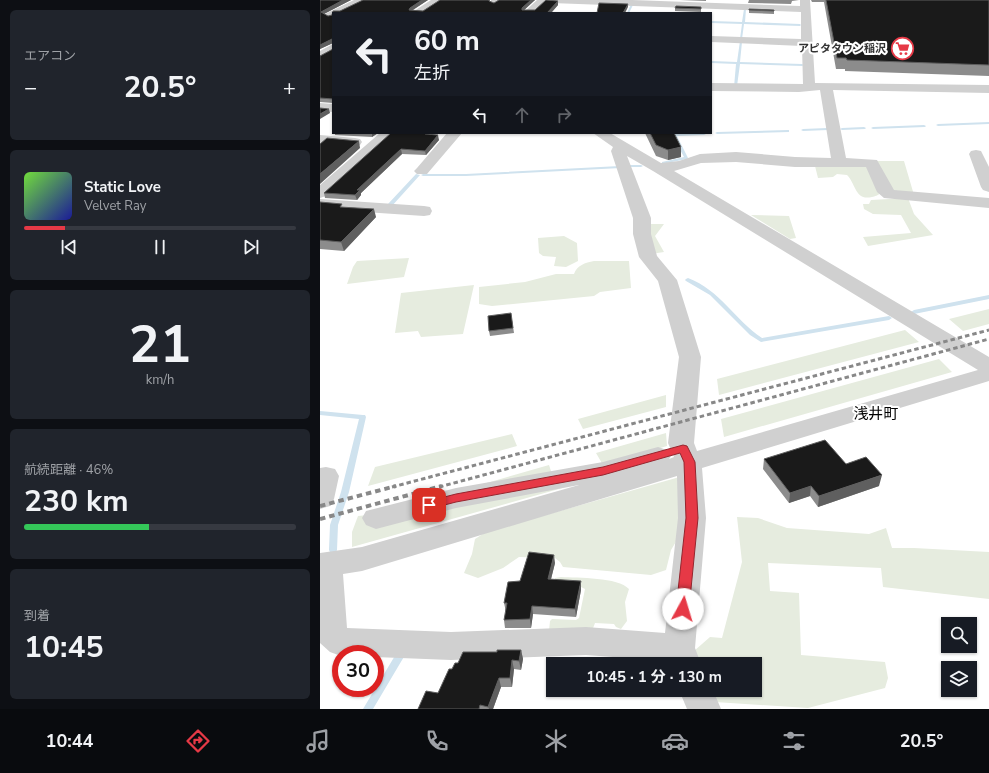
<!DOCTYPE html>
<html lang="ja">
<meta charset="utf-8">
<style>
body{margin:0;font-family:"Nunito Sans","Noto Sans JP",sans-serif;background:#20242c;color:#f1f3f6;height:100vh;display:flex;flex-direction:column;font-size:15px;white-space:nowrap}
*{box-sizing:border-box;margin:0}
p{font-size:13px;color:#9ea1a6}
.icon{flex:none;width:22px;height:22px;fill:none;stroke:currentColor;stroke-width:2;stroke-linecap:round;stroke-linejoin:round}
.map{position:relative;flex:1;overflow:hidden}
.panel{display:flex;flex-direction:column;gap:10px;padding:10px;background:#0d0f14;width:320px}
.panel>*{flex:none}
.banner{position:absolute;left:12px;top:12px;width:380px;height:122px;border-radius:0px;box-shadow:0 1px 3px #0004;background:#171b24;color:#f1f3f6;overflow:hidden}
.buttons{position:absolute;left:621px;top:617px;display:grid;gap:8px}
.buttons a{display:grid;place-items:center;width:36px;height:36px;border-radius:0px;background:#171b24;box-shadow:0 1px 3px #0004;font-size:20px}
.speed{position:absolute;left:12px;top:645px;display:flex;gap:8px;font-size:20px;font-weight:700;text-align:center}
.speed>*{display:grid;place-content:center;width:52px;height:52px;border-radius:50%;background:#171b24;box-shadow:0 1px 3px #0004;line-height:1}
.speed .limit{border:6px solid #d22;background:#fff;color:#111}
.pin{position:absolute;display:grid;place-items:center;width:34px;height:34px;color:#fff;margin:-17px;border-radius:8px;box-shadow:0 2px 6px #0006}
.me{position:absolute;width:44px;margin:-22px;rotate:6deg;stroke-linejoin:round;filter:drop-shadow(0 0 3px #0008)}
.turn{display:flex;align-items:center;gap:14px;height:84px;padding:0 16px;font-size:18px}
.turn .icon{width:52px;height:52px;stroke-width:2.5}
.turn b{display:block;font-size:28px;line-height:34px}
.lanes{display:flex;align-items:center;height:38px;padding:0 16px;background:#0003;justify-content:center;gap:20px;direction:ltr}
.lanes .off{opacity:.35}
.big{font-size:30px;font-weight:700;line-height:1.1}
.panel .tile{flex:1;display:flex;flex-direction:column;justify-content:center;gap:6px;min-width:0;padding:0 14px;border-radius:6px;background:#20242c}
.panel .dial{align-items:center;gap:0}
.dial b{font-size:52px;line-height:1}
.song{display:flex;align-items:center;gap:12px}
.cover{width:48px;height:48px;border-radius:6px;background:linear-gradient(135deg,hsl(100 70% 55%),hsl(240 70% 35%))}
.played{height:4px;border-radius:2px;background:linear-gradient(90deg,#e63946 15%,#363941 15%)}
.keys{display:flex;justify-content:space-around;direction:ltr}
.heat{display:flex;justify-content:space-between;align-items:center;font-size:22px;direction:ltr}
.charge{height:6px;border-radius:3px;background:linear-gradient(90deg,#34c759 46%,#363941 0)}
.trip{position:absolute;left:226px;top:657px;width:216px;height:40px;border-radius:0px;background:#171b24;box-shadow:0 1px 3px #0004;font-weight:700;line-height:40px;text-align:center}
.menu{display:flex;height:64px;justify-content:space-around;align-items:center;background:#090b0e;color:#9ea1a6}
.menu .icon{width:28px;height:28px}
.menu .current{color:#e63946}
.menu b{font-size:18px;color:#f1f3f6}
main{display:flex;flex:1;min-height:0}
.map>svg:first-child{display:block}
.green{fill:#e6ecdf}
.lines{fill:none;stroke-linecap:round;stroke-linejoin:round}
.stream{fill:#cfe2ee;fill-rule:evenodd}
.minor{fill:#d0d0d0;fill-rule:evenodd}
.rail-far1{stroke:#888;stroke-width:3;stroke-dasharray:4.5 3;stroke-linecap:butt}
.rail{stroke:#888;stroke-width:4;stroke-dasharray:5.5 4;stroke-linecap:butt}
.wall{fill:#8c8c8c}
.shaded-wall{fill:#5f5f5f}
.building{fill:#1a1a1a;stroke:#5f5f5f}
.route{fill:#e63946;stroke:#96252e}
.labels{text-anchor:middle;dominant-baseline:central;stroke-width:4;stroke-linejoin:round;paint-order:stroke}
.far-poi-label{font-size:11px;font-weight:bold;fill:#333;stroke:#fff;text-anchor:end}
.quarter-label{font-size:15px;fill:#000;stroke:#fff}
</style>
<main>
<section class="panel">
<div class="tile"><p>エアコン</p>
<div class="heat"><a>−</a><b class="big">20.5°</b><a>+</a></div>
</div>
<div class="tile">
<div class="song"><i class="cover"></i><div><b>Static Love</b><p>Velvet Ray</p></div></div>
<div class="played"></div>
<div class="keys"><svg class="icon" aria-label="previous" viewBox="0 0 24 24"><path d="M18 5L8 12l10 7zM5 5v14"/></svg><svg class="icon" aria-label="pause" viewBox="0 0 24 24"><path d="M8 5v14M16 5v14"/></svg><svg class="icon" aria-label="next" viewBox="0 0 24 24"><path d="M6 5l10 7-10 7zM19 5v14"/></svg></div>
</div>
<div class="tile dial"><b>21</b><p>km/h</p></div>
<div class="tile"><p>航続距離 · 46%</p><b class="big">230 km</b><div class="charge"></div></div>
<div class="tile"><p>到着</p><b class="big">10:45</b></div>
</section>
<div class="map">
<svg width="669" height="709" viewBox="0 0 669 709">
<rect width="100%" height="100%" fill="#fff"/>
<path class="green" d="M557,161h27l10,34 -21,-3z
M495,166h50l4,2 11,25c-2,3 -5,3 -8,4 -17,4 -16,-13 -25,-22l-10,-1 -4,3 -15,1z
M588,198l6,16 19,21 -65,11 -5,-9 48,-4 -10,-18 -28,-1 -9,-5 -1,-5h6l2,-4z
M431,215l38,1 7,22 -6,1z
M327,224h17l-9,12 9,16 -13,2z
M244,236l13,7 1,18 -12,6 -12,-1 2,-9 -13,-1 -4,-3 -1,-15z
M89,258l-5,19 -57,7 6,-17 4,-6z
M274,261h35l2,27 -31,4 -6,4 -102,10 -13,-2v-17l46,-5 31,-8h18c3,-9 11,-11 20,-13z
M154,285l-11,49 -42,3 -3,-6 -23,2 6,-40z
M669,309v15l-26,7 -14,-12z
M585,330l14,12 -200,53 -2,-16z
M619,359l13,13 -228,65 -3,-18z
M346,395v12l-83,22 -5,-10z
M346,433l1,13 -64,19 -7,-12z
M192,434l5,12 -149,40 7,-19z
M229,465l4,12 -101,16z
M289,475l-257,72v-15l6,-16 93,-9z
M363,476l-6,64 -6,10 -5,20 -15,5 -88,-8 -3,-5 -5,-4 -36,-1 -16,11 -25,10 -14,-5 8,-19 3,-15 11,-7z
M417,517l21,1 29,10 82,6 17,-6 6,20h22l75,4v47l-106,-12 -2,-19 -113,-5 2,28 29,2 2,62 84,7 3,16 -3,10 -77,20 -93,-6 -5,-12h45v-26h-56l-5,-13 16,-14 12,1 20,-76z
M241,577c17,1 57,0 68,12l-4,13 2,19 -6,8 -5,-2 -2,-3 -19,-1 -3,8h-43l1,-10 2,-2 24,1 3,-2 6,-29 -4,-2 -26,-4v-5z"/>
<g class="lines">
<path class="stream" d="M311,4l2,1 -4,8h-2z
M425,8l1,1 -1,13 55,2 1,1 -1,1 -56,-2 -2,15 -1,1 -1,-1 2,-15 -31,-1v-2l31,1 2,-13z
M420,41l2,1 -2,20 62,2 2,1 -2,1 -62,-2 -3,22 -3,1 2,-23 -25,-1v-2l26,1z
M669,122v2l-51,2 -2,-1 2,-1z
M604,125l2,1 -1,1 -52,2 -2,-1 2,-1z
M544,127l2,1 -1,1 -23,1 -2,-1 2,-1z
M507,128h1v2l-25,1 -2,-1 2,-1z
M468,130h1v2l-72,2 -2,-1 2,-1z
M379,133h6l1,1 -2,1 -27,1 11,22 -1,1 -25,5v-2l22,-5 -12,-22 1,-1z
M307,165h14l2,1 -2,1h-14z
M300,166l2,1 -1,1 -155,8h-43l-2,-1 2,-1h43z
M96,174l4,1 -29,32 -8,-1v-2h5z
M368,278c32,12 47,42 74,60l127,-22 3,2 -3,2 -128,22 -11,-7 -40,-40 -24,-14 -1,-1 1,-1z
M669,295v4l-75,15 -3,-2 3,-2z
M0,411l43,4h2l1,2 -17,75 -11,33 -1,25 -1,2 -3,1 -3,-1 -1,-2 1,-25 11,-33 18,-73 -39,-4z
M82,648l3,1 1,3 -1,3 -32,54h-10l36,-60z"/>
<path class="minor" d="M34,0h13l-26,13h-8l-1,4 -4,1 -5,-3z
M111,0h12l-20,13h-12z
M171,0h11l-8,5 -3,-1z
M217,0h95l168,6v-6h10l5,83 174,2v8l-156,-3 13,68 31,2 17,30 95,8v10l-105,-10 -7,-6 -11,-25h-71l-59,-5 -35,1 -27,8 315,186v24l-287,87 4,50 -11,130 6,16h-32l-1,-3 -82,-6 -135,5 -76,-3v-3h-34v2l-11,-4 -10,-9v-90l42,-6 217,-62 -123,23 -80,21 -10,-4 -4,-7 4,-7 90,-23 147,-26 55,-15 9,3 4,6 -2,3 5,-2 -6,-14 11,-86 -21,-76 -19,-24 -6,-23v-16l-22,-67 2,-4 -20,-14h17l51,30 18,-2 21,-7 36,-2 59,5 36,1 -11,-68 -21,2 -88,-1v-8l92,1 -1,-38 -91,-4v-6l90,3v-27l-250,-9 -4,-2 -13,12h-11zM307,156l26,15 325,199 -281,81 -3,-8 7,-86 -24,-77 -20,-24 -6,-22v-16zM357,476l1,42 -13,115 -79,-6 -135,5 -104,-4 -4,-54 19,-3z
M13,44v8l-13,7v-8z
M0,103l13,1v8l-13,-1z
M60,133h16l-70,63 -6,2v-13z
M127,133h15l-35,41h-10l-3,-3 3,-3z
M0,135l35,3 5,1 2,3 -2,3 -5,1 -35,-3z
M656,150l5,1 8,16v25l-6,-2 -2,-3 -12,-33 2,-3z
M0,199l104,7 6,1 2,4 -2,4 -6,1 -104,-7z
M6,467l9,2 4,7 -5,23 -4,7 -10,3v-41z
M359,690h34l8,19h-34z"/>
<path class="rail-far1" d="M72,487l597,-157
M119,487l550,-148"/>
<path class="rail" d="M0,506l76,-20
M0,519l122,-33"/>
</g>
<path class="wall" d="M0,0h31l-27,14 4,2 4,-1 1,-4h7l23,-11h65l-16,10 11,1 17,-11h50v2l4,1 5,-3h36l-11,10h11l11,-10 12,1v4l-7,8h-218v90l-13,-1v-46l13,-7v-6l-13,6z
M360,0h26v1z
M429,0h50l-7,1 -1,3 -43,-1z
M491,0h178v76l-144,-5v-2h-9l-12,-67h-12z
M381,7v5l-26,-1v-3z
M429,9l25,1v4l-25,-1z
M15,133h43l-6,4 -37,-2z
M110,133l-1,2 10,5 -13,15 -24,-1 -41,39v2l-4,5 -32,-2 -1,-5z
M325,133h29l7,24 -13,3 -12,-4z
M0,202l23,5 33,10 -32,34 -24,-2z
M191,313l3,20 -24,3 -1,-5z
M444,459l82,5 33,22 -61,21 -8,-11 -21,7 -26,-34z
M235,563l-4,16 30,11 -5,27 -43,-3 -2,14h-26l-1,-8 2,-8 -2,-9 16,-22z
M201,650l2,9 -2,11 -7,-1 -2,18h-11l-8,22h-75l20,-16 14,-24 6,-6 39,-11z"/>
<path class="shaded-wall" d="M23,0h8l-29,15 -1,-3z
M102,0h6l-18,12 -1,-2 1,-2z
M211,0h4l-13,12v-4z
M238,1v4l-7,8h-4z
M308,4v3l-3,6h-2z
M12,39l1,4 -13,6v-4z
M9,109l1,4 -10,6v-5z
M52,133h6l-6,4z
M106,133h4l-5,6v-5z
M118,135l1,5 -13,15 -1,-4z
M39,141l1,7 -40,36v-10z
M361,147v10l-13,3v-10z
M81,149l1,5 -41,39v2l-4,5 -2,-5 2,-5z
M54,209l2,8 -32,34 -3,-9z
M562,475l-3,11 -61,21 1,-11z
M491,486l-1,10 -21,7 1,-10z
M234,555l1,8 -6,24 -1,-8z
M261,581v9l-5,27 -1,-8z
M212,606l1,8 -2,14 -1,-9z
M201,650l2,9 -2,11 -2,-9z
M192,660l2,9 -2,18 -2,-9z
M179,678l2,9 -8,22h-4l-1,-2z"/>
<path class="building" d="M0,0h23l-22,12 7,4 4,-1 1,-4h7l23,-11h59l-12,8 -1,2 14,1 17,-11h49v1l5,2 5,-3h32l-9,8v2h13l11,-10 12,1 -11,12h-214v86l-13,-1v-42l13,-7 -1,-10 -12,6z
M506,0h163v65l-142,-5 -1,-2h-9z
M279,3l29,1 -5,9h-26z
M356,6l25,1v2l-26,-1z
M429,9l25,1v1l-25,-1z
M0,108l9,1 -9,5z
M71,133h35l-1,1 13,1 -13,16 -24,-2 -44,41h3l-5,5 -31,-2z
M330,133h24l7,14 -13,3 -12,-5z
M7,138l32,3 -39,33v-30z
M0,202l22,2 -2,3 34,2 -33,33 -21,-2z
M191,313l2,15 -24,3 -1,-15z
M505,440l21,24 20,-7 16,18 -63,21 -8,-10 -21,7 -26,-34z
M209,552l25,3 -6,24 33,2 -6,28 -43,-3 -2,13 -26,1 3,-17h-3l4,-21 12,-1z
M177,650h24l-2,11 -7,-1 -2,18h-11l-11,29 -8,-2 -1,4h-61l8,-18 12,2 11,-24h3l3,-6h3l5,-11h34z"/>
<path class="route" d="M363,445l4,1 8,16 3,56 -9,91 -2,3 -4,2 -5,-2 -2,-3 10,-91 -2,-56 -4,-9 -77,22 -147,27 -27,7 -5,-4 1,-3 31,-8 147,-27z"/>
<defs>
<symbol id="supermarket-ring" viewBox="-11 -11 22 22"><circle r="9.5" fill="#fff" stroke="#e63946" stroke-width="1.5"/><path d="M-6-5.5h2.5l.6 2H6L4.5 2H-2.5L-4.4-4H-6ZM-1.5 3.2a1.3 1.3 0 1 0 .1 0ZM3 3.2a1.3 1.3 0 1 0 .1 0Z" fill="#e63946"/></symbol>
</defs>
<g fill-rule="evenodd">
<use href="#supermarket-ring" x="570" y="36" width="25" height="25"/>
</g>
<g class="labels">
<g class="far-poi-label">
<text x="566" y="48">アピタタウン稲沢</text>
</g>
<g class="quarter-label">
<text x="556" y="414">浅井町</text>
</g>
</g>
</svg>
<div class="buttons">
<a><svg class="icon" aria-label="search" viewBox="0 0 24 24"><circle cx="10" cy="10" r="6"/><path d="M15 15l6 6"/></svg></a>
<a><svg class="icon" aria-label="layers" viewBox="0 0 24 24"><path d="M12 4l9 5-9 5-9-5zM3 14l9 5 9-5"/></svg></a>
</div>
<div class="speed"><div class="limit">30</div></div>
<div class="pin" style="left:109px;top:505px;background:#d93025"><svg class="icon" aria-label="arrive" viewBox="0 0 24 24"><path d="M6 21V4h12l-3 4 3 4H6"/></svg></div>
<svg class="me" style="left:363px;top:609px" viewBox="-20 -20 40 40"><circle r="19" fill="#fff"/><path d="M0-13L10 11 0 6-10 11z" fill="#e63946"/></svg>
<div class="trip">10:45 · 1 分 · 130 m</div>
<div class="banner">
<div class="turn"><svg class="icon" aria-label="left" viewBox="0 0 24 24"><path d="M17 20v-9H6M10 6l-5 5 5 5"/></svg><div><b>60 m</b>左折</div></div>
<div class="lanes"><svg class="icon" aria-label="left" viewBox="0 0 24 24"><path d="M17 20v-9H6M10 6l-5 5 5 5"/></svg><svg class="icon off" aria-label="ahead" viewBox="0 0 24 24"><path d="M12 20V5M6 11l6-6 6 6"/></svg><svg class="icon off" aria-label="right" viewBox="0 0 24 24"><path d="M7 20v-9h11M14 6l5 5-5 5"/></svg></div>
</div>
</div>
</main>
<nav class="menu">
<b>10:44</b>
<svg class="icon current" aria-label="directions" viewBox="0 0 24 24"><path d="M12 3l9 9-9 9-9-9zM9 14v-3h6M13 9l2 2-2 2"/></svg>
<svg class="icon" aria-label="music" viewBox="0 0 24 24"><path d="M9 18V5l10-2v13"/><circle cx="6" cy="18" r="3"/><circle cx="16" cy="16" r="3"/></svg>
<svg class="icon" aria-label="phone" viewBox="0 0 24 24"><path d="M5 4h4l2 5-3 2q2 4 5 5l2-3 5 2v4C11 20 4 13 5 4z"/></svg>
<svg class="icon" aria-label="climate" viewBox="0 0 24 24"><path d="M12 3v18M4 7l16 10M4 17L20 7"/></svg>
<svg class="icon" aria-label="car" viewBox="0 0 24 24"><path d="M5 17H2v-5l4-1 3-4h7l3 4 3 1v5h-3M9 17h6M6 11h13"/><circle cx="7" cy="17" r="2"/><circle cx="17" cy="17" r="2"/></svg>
<svg class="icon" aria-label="filters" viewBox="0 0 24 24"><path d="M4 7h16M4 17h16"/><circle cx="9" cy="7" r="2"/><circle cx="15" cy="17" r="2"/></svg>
<b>20.5°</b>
</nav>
